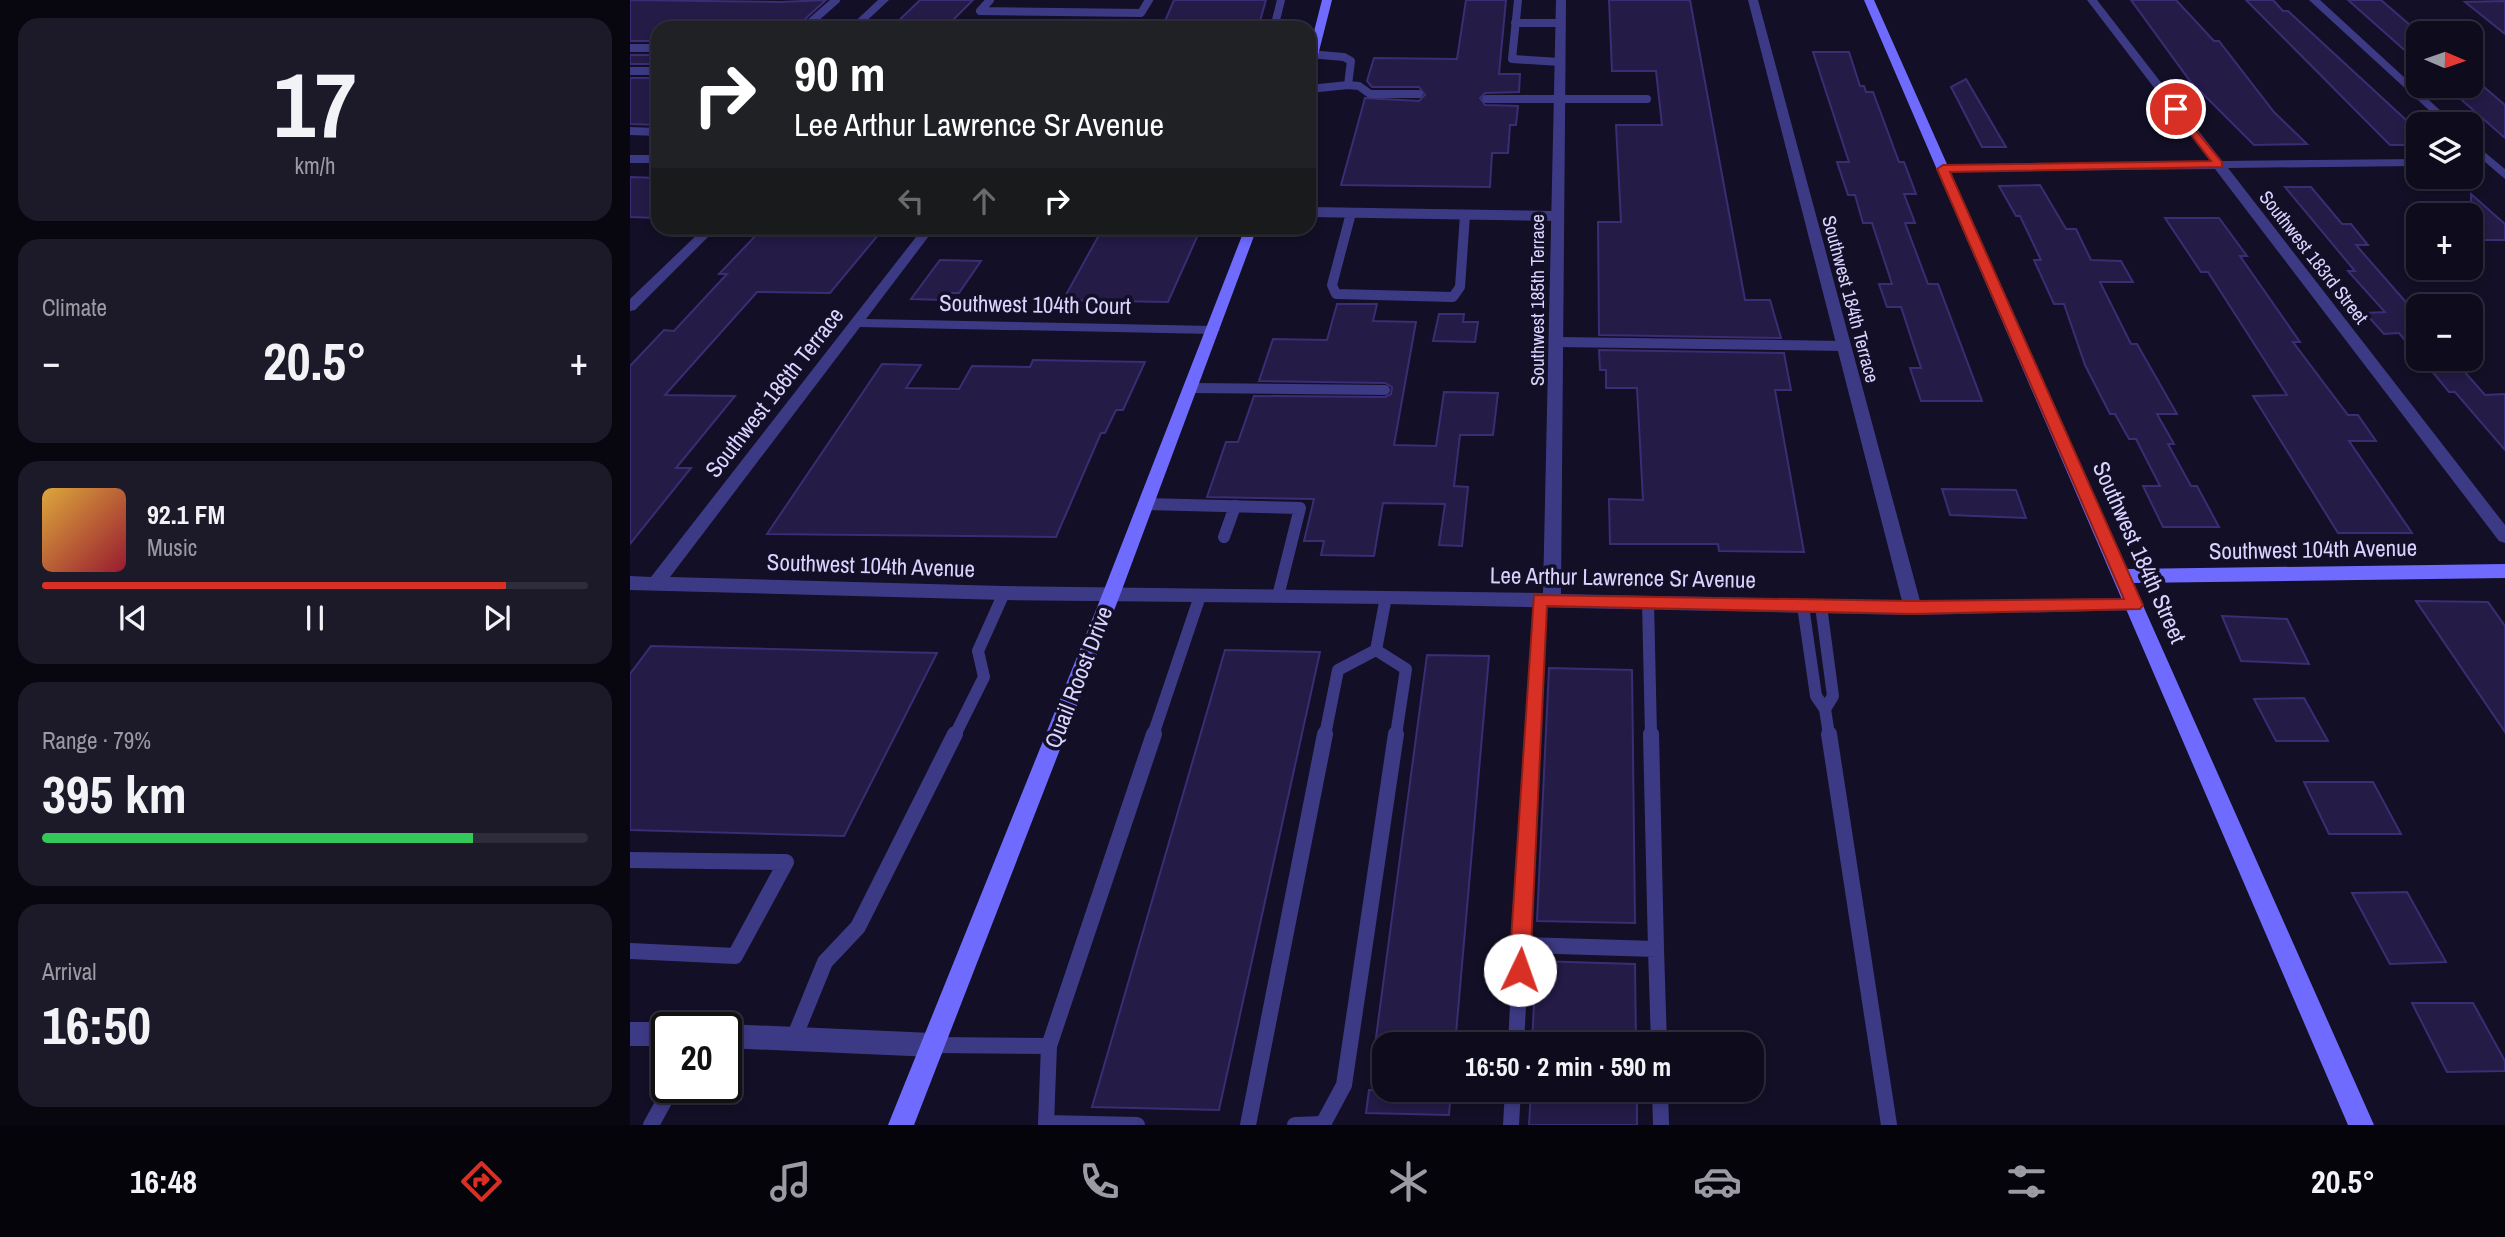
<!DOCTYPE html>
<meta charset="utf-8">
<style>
body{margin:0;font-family:"Archivo Narrow",sans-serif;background:#1c1929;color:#f1f3f6;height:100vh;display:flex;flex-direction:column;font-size:26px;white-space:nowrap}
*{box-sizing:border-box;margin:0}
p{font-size:23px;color:#9b9ba3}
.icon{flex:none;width:38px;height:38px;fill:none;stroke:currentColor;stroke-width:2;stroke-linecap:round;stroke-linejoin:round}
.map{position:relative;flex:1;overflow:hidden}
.panel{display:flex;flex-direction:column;gap:18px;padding:18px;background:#08060f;width:630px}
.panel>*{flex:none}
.hud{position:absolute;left:21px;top:21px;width:665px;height:214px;border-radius:21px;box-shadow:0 4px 10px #0003,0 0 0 2px #2e2b3b;background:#202124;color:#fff;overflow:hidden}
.needle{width:46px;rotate:92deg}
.tools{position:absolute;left:1776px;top:21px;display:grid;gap:14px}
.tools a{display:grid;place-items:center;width:77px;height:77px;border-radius:14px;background:#0e0b1c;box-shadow:0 4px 10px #0003,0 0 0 2px #2e2b3b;font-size:35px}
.speed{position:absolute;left:21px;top:1012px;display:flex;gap:14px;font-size:35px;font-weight:700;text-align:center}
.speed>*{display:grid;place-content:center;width:91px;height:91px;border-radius:50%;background:#0e0b1c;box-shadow:0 4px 10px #0003,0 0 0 2px #2e2b3b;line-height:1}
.speed .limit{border:4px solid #111;border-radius:10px;background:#fff;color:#111}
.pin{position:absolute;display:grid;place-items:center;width:60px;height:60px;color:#fff;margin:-30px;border:4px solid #fff;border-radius:50%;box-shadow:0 2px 7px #0007}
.me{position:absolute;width:77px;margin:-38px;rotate:3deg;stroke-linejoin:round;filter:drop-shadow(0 0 5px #0008)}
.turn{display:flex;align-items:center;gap:24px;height:147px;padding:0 28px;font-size:32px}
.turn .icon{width:91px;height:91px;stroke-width:2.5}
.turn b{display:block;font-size:49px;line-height:60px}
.lanes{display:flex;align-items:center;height:66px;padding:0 28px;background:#0003;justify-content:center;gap:35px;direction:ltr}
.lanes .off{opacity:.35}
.big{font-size:52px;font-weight:700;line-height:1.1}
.panel .widget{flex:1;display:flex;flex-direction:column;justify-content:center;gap:10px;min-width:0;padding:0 24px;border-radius:21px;background:#1c1929}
.panel .dial{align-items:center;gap:0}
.dial b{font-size:91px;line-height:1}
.song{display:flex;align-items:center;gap:21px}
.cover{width:84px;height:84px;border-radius:10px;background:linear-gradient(135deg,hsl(40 70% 55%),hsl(350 70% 35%))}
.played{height:7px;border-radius:4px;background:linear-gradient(90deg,#d93025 85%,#2e2b3b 85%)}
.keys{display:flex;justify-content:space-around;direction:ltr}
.heat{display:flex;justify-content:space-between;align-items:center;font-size:38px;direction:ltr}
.charge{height:10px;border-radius:5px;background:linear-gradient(90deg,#34c759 79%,#2e2b3b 0)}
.trip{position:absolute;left:742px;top:1032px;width:392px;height:70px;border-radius:21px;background:#0e0b1c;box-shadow:0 4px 10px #0003,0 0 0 2px #2e2b3b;font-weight:700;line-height:70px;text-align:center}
.dock{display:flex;height:112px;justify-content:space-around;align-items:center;background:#06040b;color:#9b9ba3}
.dock .icon{width:49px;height:49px}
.dock .selected{color:#d93025}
.dock b{font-size:32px;color:#f1f3f6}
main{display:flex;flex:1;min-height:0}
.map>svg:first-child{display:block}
.building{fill:#241b47;stroke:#3b2d73;stroke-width:2}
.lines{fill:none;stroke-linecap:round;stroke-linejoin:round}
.lane-far3{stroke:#3d3a85;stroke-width:8}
.lane-far2{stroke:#3d3a85;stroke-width:10}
.lane-far1{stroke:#3d3a85;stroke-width:12}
.lane{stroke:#3d3a85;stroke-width:16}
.street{fill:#3d3a85;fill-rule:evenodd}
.secondary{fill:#6f6bff;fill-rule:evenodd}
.route{fill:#d93025;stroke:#8d1f18;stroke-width:2}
.labels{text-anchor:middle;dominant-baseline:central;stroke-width:7;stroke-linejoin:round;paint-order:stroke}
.far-street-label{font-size:19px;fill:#d9d4ff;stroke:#130f26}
.street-label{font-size:23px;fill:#d9d4ff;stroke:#130f26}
</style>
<main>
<section class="panel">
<div class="widget dial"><b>17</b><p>km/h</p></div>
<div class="widget"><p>Climate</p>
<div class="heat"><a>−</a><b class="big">20.5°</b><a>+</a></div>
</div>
<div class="widget">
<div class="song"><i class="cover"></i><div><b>92.1 FM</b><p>Music</p></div></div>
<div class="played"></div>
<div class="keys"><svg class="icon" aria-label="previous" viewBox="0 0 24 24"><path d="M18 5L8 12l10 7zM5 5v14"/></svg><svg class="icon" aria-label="pause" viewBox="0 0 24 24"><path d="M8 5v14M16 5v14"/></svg><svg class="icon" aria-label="next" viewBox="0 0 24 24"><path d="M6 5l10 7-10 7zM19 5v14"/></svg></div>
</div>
<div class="widget"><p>Range · 79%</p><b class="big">395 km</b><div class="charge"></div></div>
<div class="widget"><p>Arrival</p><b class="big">16:50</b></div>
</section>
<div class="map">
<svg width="1875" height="1125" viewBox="0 0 1875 1125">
<rect width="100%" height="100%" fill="#130f26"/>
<path class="building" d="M0,0l151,2 45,-2 -31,28h-137v13h-28z
M290,0h53l-28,28h-54z
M544,0h92l-8,28h-96z
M836,0h40l-7,74h21l-1,18 -34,1 -5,5 5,7 33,1 -2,19h-6l-2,28h-16l-2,34 -149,-2 24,-87 54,3 6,-6 -6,-8h-47l-5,-6 7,-23 83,1z
M979,0h81l55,300h25l11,38 -182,-3 -1,-113h23l-5,-97h46l-6,-54h-44z
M1501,0h45l38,41h5l55,71 33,32 -53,1 -64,-64z
M1616,0h27l10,11h5l130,120v14h-28z
M1718,0h33l37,32v30z
M1875,1v33l-40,-32z
M1183,52h36l11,34h4l2,6h7l26,70h5l12,32h-12l11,29h-10l23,61h10l44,117h-61l-11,-33h11l-20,-61h-14l-8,-23h13l-20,-61h-9l-8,-28h-7l-11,-33h12z
M0,55h28v9h-28z
M0,78h28v47l-28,-1z
M1336,79l40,68h-24l-31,-60z
M1854,87l21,18v33l-57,-50z
M0,177l28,1v40l-28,-1z
M1410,185l26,44h10l15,31 30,1 12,21h-33l31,62h6l40,70h-20l17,30h-6l23,42h6l22,41h-56l-20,-41h17l-24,-47h-7l-14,-25h-5l-25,-49 -21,-61h-10l-20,-44h7l-21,-44h-4l-17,-30z
M1655,187h26l31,37h9l17,21h-12l62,71v40l-19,-23 -15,1 -19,-21 20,-1 -37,-41h7z
M1841,194l34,30v16h-23l-11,-11z
M1535,218h54l28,38h-7l60,86h-7l55,73h10l18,26h-27l63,92h-74l-85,-137 34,-1 -79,-123h-7z
M133,228h121l-54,65 -73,-1 -92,103 70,1 -59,72h15l-61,76v-178l34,-36 10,1 53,-57h-8z
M473,228h98l-33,74 -105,-2z
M310,260l41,1 -22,32h-12l-4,7 -32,-1z
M707,304h40l-4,17 43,1 -22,123 42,1 8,-54 54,1 -5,42h-33l-6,51 14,1 -6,59 -23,-1 6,-41 -62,-1 -9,53 -53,-1 3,-14h-20l10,-42 -107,-2 19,-55h12l16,-46 131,1 6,-3 1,-7 -7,-4 -126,-2 14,-42 54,1z
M809,314h25l-1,8h15l-3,20 -42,-1z
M969,350l185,3 7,37h-16l29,162 -85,-1 -1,-7h-108l-1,-45 34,1 -6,-112h-31v-18h-6z
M403,360l112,2 -22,48h-7l-11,23h-4l-45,104 -289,-3 115,-170 39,1 -15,23 53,1 13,-23 58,1z
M1801,370h32l22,25 20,-1v56l-50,-58h-6z
M1312,489l74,1 10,28 -76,-3z
M1786,601l72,1 17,24v106z
M1592,616l65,3 22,45 -68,-3z
M21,646l286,7 -93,183 -214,-6v-156z
M595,650l95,2 -101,458 -127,-3z
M797,655l62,1 -34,389h-80z
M919,668l83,2 3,253 -98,-2z
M1674,698l24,43h-52l-22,-42z
M1674,782h69l28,52h-72z
M1777,892l39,70 -56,2 -38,-71z
M906,961l99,3 1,81h-104z
M1782,1003h61l32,58v10l-58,1z
M739,1090h82l-2,25 -83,-2z
M901,1090h106v35h-108z"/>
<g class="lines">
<path class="lane-far3" d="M360,0l-10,11 161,2 8,-13
M888,0l-6,59 48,3
M885,23h45
M174,28l32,-28
M644,28l7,-28
M0,48h28
M679,54l35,3 7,4 -3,24
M0,71h28
M679,89l39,-4 11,1 11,8h49
M856,99h161
M0,131l28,1"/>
<path class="lane-far2" d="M679,212l247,4
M721,213l-19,72 4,9 117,3 7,-10 5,-72
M926,342l288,4
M561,388l194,2"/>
<path class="lane-far1" d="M516,504l154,4 -22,88
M594,537l11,-31
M756,597l-10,53 30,19 -10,66
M1018,602l3,133
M1173,606l13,90 9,13 8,-13 -12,-90
M1195,709l4,26
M325,735l29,-58 -6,-26 26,-58
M523,735l47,-139
M695,735l13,-65 38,-20
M903,735l7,-135"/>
<path class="lane" d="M903,734l-12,211 135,4 -5,-215
M1199,734l60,391
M0,860l156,2 -51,94 -105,-5
M1026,949l3,96
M164,1038l31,-76 33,-35 97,-193
M303,1045l116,1
M886,1045l5,-100
M1030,1090l1,35
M21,1125l21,-38
M507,1125l-91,-2 3,-77 105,-312
M618,1125l77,-391
M665,1125l28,-1 21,-39 52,-351
M881,1125l2,-35"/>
<path class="street" d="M248,0h11l-30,28h-11z
M926,0h10l-5,594 341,7 -154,-601h10l162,601 214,-3 6,2 3,5 -3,5 -227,5 -527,-11 -382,-4 -374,-10v-14l21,1 272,-349h12l-69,91 347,7 7,4 -7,4 -353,-7 -190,250 334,9 539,7z
M1457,0h10l125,161 196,-2v7l-190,2 277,357v18l-6,-2 -284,-372 -276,3 -2,-3 6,-4 267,-4z
M1679,0h11l135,124h-11z
M1841,141l34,28v10l-34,-29z
M0,155h28v8h-28z
M74,228h13l-82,82 -5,1v-12z
M0,1022h37l9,5h-9v19h-37z
M96,1024l207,9 9,3 3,9 -3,9 -9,3 -207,-9v-21h-8z"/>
<path class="secondary" d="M692,0h10l-18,71 -5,3v-23z
M1234,0h10l253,569 378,-5v14l-372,5 241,542h-26z
M615,228h12l-137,367 -206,530h-26l214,-530z"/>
</g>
<path class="route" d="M1546,106l46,56v5l-272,5 193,433 -3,4 -227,5 -366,-8 -17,364 -3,7 -7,4 -8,-4 -3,-7 25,-375 379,6 211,-2 -187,-430 6,-4 268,-4 -40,-52z"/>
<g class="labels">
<g class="far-street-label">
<text transform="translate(1684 257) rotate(52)">Southwest 183rd Street</text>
<text transform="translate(1221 299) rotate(75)">Southwest 184th Terrace</text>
<text transform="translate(907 300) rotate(-90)">Southwest 185th Terrace</text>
</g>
<g class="street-label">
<text transform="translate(405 304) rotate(1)">Southwest 104th Court</text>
<text transform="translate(144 392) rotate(-52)">Southwest 186th Terrace</text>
<text transform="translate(1683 549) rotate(-1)">Southwest 104th Avenue</text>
<text transform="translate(1510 552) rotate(66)">Southwest 184th Street</text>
<text transform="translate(241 565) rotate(2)">Southwest 104th Avenue</text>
<text transform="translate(993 577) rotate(1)">Lee Arthur Lawrence Sr Avenue</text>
<text transform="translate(448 677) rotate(-69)">Quail Roost Drive</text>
</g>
</g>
</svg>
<div class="tools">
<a><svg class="needle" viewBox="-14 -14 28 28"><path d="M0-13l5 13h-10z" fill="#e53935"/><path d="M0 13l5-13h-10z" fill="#9b9ba3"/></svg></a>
<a><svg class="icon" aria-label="layers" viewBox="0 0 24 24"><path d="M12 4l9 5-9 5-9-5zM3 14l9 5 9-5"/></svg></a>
<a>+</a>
<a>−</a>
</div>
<div class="speed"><div class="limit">20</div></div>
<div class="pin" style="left:1546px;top:109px;background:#d93025"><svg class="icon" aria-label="arrive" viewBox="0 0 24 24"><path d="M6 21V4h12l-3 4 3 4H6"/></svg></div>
<svg class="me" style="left:890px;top:970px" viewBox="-20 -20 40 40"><circle r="19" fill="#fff"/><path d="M0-13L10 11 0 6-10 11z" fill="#d93025"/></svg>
<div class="trip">16:50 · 2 min · 590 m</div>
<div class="hud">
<div class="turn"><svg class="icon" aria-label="right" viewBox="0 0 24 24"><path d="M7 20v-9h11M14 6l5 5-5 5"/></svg><div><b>90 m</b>Lee Arthur Lawrence Sr Avenue</div></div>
<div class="lanes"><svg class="icon off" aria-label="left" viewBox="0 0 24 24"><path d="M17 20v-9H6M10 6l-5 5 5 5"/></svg><svg class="icon off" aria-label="ahead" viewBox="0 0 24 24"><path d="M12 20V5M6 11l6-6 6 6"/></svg><svg class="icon" aria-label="right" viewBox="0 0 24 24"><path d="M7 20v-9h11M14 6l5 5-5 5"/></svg></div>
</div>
</div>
</main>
<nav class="dock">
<b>16:48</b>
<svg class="icon selected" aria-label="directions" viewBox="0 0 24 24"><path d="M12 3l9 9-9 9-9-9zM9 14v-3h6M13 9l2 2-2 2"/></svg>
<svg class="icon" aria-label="music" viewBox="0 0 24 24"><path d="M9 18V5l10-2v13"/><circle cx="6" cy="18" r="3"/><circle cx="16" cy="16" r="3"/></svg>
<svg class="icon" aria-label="phone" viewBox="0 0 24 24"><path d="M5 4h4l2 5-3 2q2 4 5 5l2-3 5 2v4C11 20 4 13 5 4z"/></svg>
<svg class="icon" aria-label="climate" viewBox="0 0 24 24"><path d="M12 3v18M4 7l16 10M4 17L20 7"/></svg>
<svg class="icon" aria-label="car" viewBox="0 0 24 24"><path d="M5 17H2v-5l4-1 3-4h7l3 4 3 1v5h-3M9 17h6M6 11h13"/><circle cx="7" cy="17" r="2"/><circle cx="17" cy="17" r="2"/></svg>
<svg class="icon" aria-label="filters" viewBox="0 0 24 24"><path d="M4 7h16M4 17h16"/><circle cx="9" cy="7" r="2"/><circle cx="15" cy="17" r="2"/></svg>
<b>20.5°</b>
</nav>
